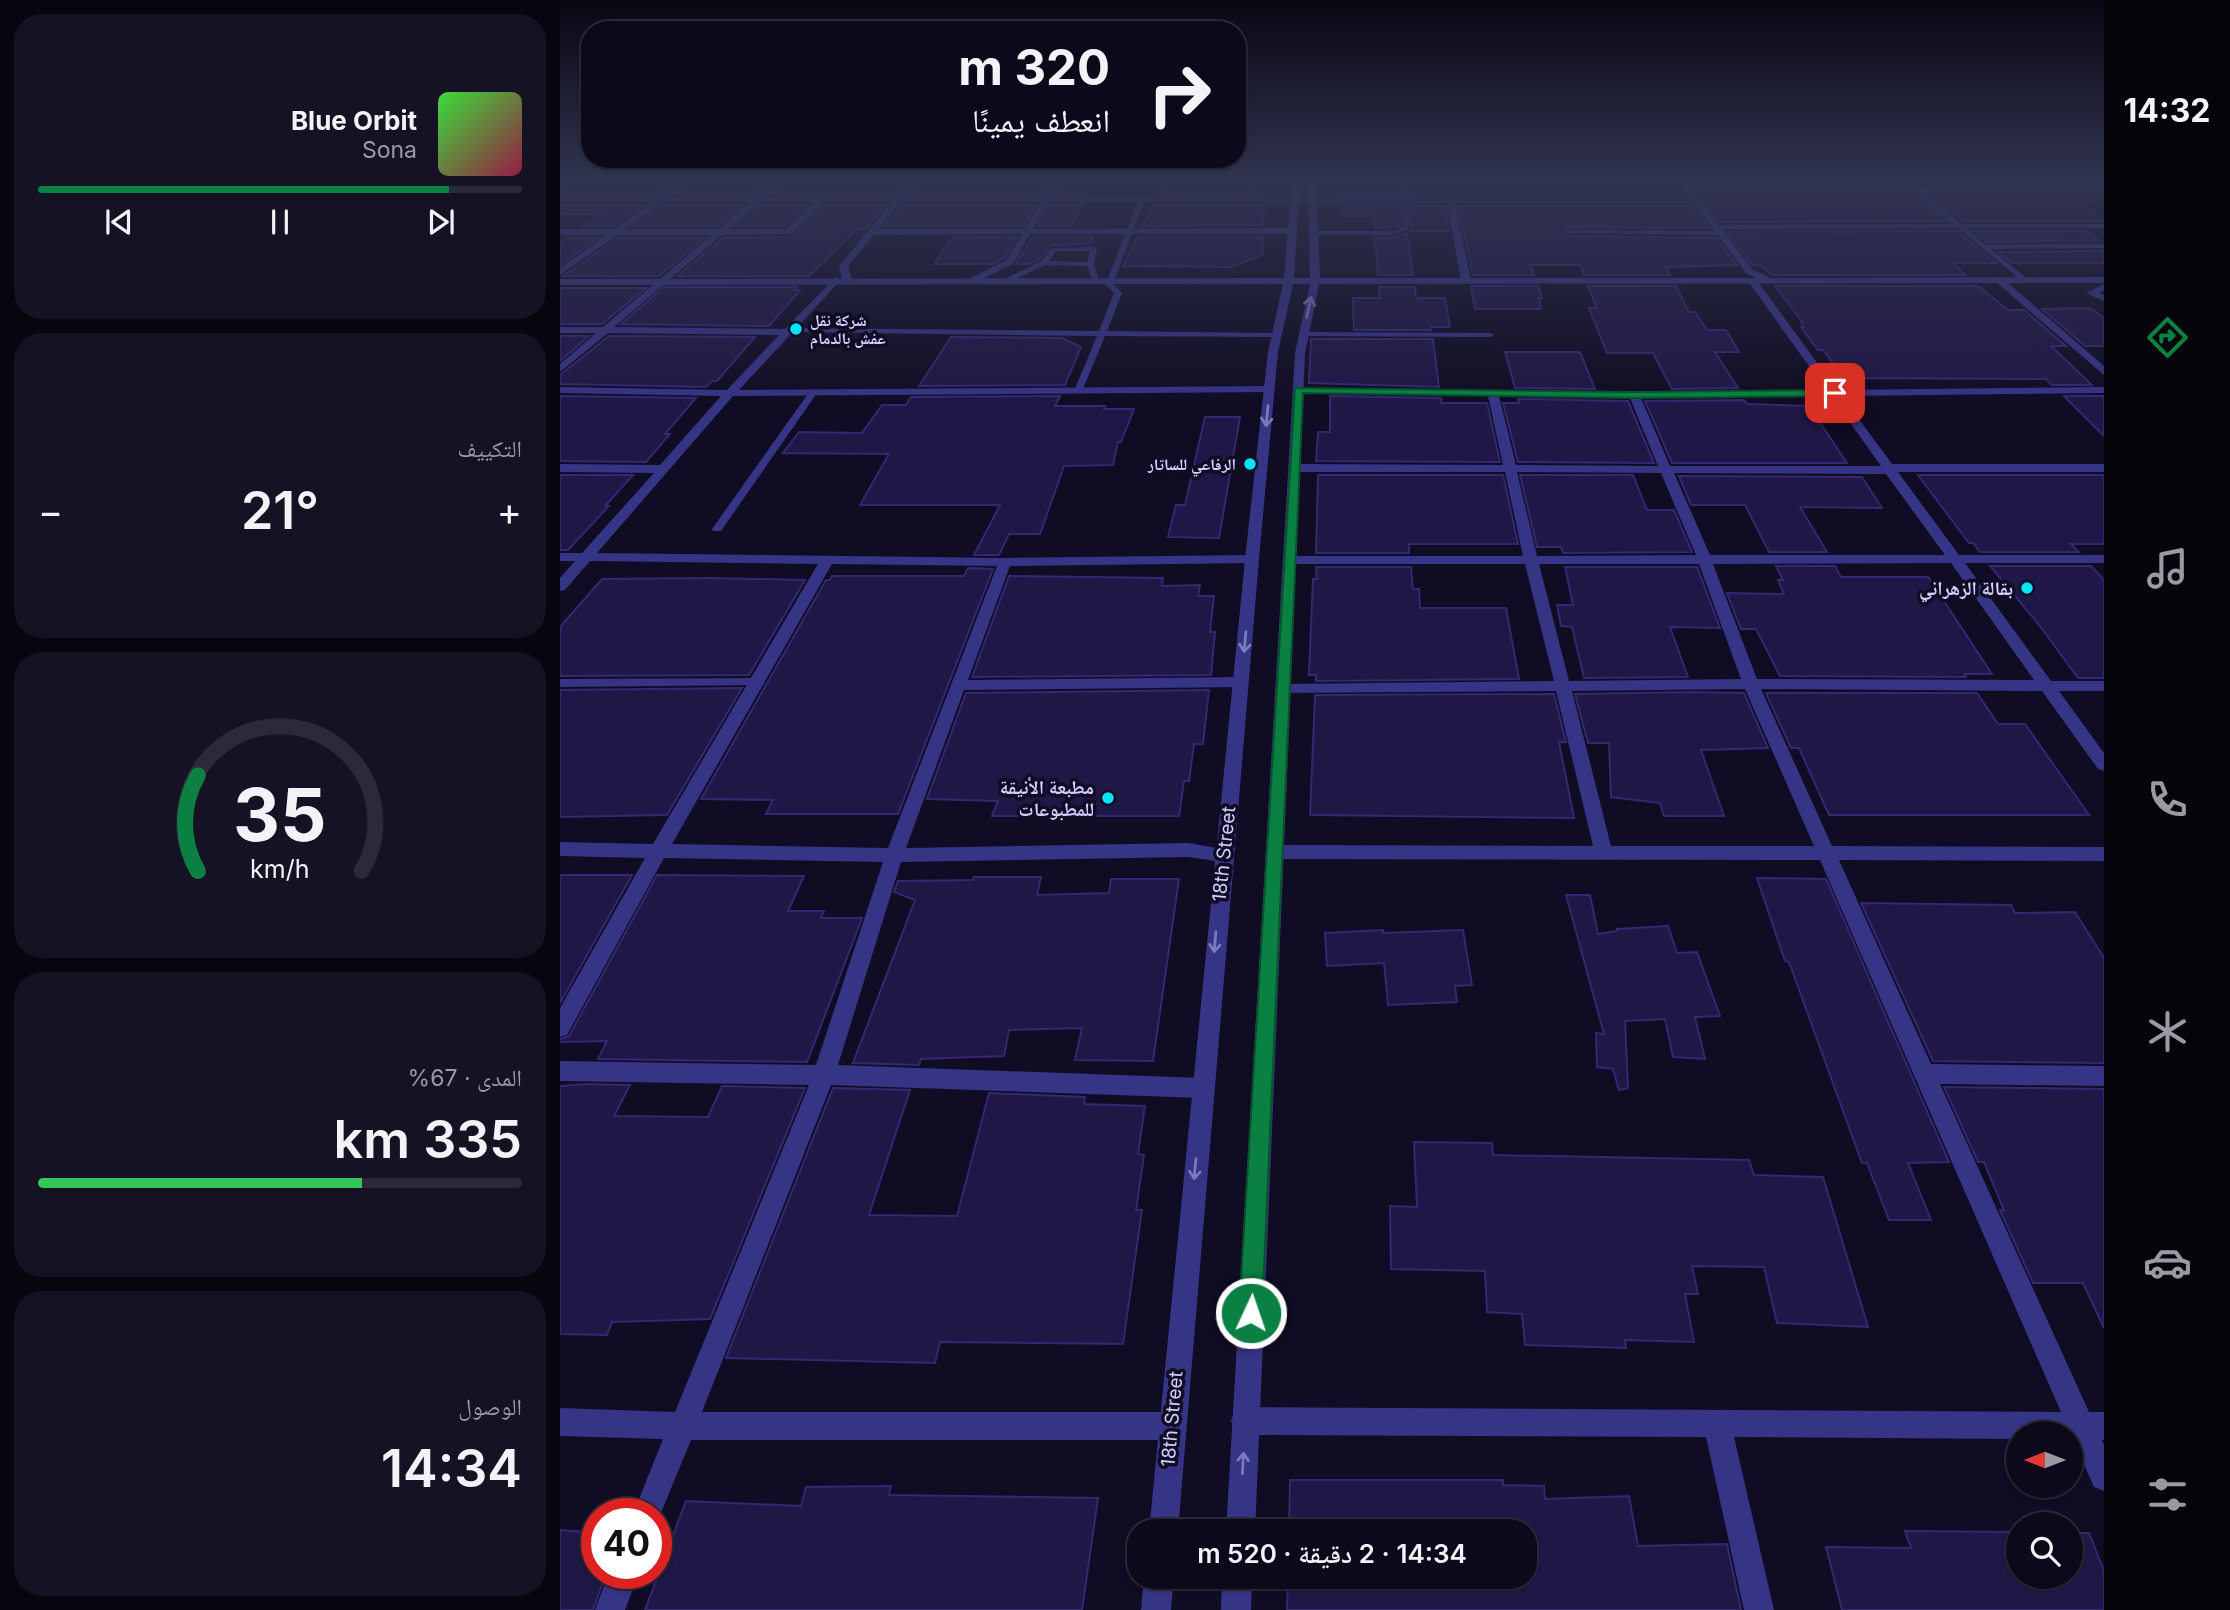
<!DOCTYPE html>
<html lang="ar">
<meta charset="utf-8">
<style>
body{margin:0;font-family:Inter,"Noto Naskh Arabic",sans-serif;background:#151223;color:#f1f3f6;direction:rtl;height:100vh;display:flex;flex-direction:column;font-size:26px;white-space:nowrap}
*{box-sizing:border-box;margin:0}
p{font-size:23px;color:#9a9aa2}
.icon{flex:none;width:38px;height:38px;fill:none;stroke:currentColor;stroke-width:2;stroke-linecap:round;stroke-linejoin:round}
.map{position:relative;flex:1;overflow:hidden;direction:ltr}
.drawer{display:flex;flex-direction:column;gap:14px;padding:14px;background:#07050e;width:560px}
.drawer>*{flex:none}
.guide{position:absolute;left:21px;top:21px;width:665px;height:147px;border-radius:28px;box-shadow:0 2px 5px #0004,0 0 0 2px #2c2a39;direction:rtl;background:#0c091a;color:#f1f3f6;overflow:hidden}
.needle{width:46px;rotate:270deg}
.fabs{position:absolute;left:1446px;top:1421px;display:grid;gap:14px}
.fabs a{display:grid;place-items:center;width:77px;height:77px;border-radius:50%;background:#0c091a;box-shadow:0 2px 5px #0004,0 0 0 2px #2c2a39;font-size:35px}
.speed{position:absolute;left:21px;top:1498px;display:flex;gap:14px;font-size:35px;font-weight:700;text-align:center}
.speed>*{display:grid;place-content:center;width:91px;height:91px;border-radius:50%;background:#0c091a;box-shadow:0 2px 5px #0004,0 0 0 2px #2c2a39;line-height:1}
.speed .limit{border:10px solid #d22;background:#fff;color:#111}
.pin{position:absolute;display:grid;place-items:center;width:60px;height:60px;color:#fff;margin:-30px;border-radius:14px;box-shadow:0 4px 10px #0006}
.me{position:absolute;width:77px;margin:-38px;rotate:3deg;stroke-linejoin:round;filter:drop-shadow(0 0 5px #0008)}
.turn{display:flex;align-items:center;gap:24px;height:147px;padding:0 21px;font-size:32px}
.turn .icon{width:91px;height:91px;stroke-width:2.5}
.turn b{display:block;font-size:49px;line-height:60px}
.big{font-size:52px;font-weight:600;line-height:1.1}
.drawer .widget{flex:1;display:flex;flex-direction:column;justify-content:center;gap:10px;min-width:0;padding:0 24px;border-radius:28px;background:#151223}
.drawer .dial{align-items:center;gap:0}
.dial svg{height:182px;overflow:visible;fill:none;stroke:#2c2a39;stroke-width:7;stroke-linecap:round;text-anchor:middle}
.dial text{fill:#f1f3f6;stroke:none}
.song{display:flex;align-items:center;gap:21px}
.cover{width:84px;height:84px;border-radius:10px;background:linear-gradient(135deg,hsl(120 70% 55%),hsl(340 70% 35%))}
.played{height:7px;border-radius:4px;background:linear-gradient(90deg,#0b8043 85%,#2c2a39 85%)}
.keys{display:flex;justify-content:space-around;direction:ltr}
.heat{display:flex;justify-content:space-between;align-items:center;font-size:38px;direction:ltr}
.charge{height:10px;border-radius:5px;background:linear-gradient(90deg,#34c759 67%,#2c2a39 0)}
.trip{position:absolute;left:567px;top:1519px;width:410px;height:70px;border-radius:28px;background:#0c091a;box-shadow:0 2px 5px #0004,0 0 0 2px #2c2a39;font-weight:600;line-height:70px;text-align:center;direction:rtl}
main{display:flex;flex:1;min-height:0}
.tabs{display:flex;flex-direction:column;width:126px;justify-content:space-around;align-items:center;background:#05040a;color:#9a9aa2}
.tabs .icon{width:49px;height:49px}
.tabs .current{color:#0b8043}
.tabs b{font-size:32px;color:#f1f3f6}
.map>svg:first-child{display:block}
.building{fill:#1f1745;stroke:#352772;stroke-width:2}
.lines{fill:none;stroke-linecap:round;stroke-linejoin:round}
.service{fill:#363485;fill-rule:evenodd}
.minor{fill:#363485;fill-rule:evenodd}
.tertiary{fill:#363485;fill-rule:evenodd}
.oneway{stroke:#7c79bc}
.route{fill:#0b8043;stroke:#07532c;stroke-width:2}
.poi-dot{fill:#00e4f9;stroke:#100c23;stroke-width:2.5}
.labels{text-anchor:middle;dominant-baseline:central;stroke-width:7;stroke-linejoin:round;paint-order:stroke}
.far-poi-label{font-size:16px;font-weight:bold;fill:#d2ceff;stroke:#100c23;text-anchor:start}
.poi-label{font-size:19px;font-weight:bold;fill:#d2ceff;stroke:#100c23;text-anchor:end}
.street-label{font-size:19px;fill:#d2ceff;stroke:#100c23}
</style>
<main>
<nav class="tabs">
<b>14:32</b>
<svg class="icon current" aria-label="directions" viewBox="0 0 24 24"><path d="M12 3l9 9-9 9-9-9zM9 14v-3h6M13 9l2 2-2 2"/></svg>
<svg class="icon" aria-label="music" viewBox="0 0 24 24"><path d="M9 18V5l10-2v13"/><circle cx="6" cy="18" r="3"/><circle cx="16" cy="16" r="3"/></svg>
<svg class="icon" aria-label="phone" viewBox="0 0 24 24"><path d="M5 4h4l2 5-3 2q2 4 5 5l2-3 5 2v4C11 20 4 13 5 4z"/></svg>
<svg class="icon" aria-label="climate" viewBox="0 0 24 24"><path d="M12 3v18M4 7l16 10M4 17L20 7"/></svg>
<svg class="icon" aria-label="car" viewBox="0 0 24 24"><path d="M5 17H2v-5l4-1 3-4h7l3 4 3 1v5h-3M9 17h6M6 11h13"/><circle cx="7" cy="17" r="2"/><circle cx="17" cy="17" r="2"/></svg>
<svg class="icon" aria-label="filters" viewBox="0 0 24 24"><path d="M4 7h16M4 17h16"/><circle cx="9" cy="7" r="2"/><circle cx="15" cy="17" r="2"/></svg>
</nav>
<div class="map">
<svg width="1544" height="1610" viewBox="0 0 1544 1610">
<rect width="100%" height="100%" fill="#100c23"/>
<path class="building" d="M0,179h120l-22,15h-98z
M135,179h79l-19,15h-78z
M228,179h121l-13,15h-123z
M363,179h128l-9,15h-131z
M505,179h29l-7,15h-31z
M607,179h82l-1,11h13l-1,3 6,2h-107z
M839,179h28l3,17 -92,-1v-3l63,-1z
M1134,179h205l4,5h-205z
M1351,179h148l10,5h-151z
M1145,194h208l34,27 -227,1 -16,-20h8z
M1369,194h155l13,7 -20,1 27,17v2h-141z
M0,204l85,1 -32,21h-30l17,-12h-40z
M104,205h80l-27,21h-85z
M201,205h47l-23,21h-50z
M265,205h61l-20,24h-9l-48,47h-131l45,-38 68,-1z
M342,205h134l-12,21h-140z
M490,205h32l-11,21h-33z
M594,205h111l-3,20 -119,1z
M780,205l105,1 4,25h-39l2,-12 -4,-3 -5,2 -3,8 -25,2 -1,-12h-33z
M898,206h235l16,22 -141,-1 -5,6 3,3 150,2 21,27 -71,2 4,8h-86l-4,-10h-50l4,10h-61z
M1397,231l39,32h-44l13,12h-193l-12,-10h-8l-25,-33z
M1413,231h113l13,9 -112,2z
M847,233l6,42h-35l-3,-37h17z
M393,237h64l-12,21 -11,6h-60z
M472,237h61l-3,7 -38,1 -13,14 -9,5h-14z
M578,237h125l-1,18 -31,12 -108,-1z
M6,238h32l-38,27v-23z
M58,238h87l-46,38h-96z
M1543,251l1,12h-92l-14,-11z
M911,286h67l4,12h-3l2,11h-66z
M1028,286h88l13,26h6l12,18h19l13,22h-24l23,36 -66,1 -19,-36h-46l-18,-45h8z
M1215,286h203l30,24h16l42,36h-15l41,39h-40l-6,-6 -202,-1 -21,-28h-5l-17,-23h3l-4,-8z
M104,287h133l-3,3h6l-31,36 -148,-2z
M819,287h36l1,11h29l5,29h-19v3h-77l-1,-32h27z
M0,288h86l-44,36h-42z
M1530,308l14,10v28h-19l-43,-37z
M0,336h29l-29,25z
M49,336l146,1 -38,44h-5l-6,6 -146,-3v-9z
M391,337l111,1 19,9 -16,38 -146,1z
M751,339h122l6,48 -130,-4z
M945,352h75l15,37 -80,-1z
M0,396l136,2 -31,36h5l-24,28 -86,-1z
M500,396l-5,10h50l-1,3h30l-13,33h-3l-5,23 -49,1 -24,68h-31l-10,21h-25l26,-50h-140l29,-51 -106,-1 16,-21 63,1 20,-28h24l5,-8z
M770,396l111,2v5h46l13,59 -184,-1 2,-29h12z
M1504,396h40v40z
M958,399l110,2 26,62 -136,-1 -15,-59h16z
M1184,400l3,4 62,2 38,57h-175l-27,-62z
M645,417h35l-21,121 -51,-1 8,-32h9z
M0,475h73l-28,31h4l-41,44h-8z
M758,475h185l15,69h-109v9h-93z
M960,475h113l14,35h27l18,42 -129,1 -2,-6h-24z
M1358,475h186v69h-33l8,8h-99l-7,-9h-4z
M1119,476l183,1 20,31 -82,-1 27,45h-58l-24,-47h-54z
M1216,566h59l6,11h87l64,97h-27l1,3 -186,-1 -24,-47h-15l-14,-36 57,1 -6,-14h5z
M1430,566h101l13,14v98h-26l-38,-52z
M756,567h95l2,22h6l1,19h86l13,71 -203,2v-6h-7l4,-96h4z
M1005,567h132l23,61 -50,-1 18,50 -104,1 -12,-51 -11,-1 -4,-21h16z
M408,568l25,1 -95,245h-132l7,-14 -72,-1 125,-219h4l2,-4h132z
M449,576l154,2 -1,8 38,-1 -2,11h16l-4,36h5l-4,43 -239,2z
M148,578l97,2 -56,95 -189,1v-49l42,-48z
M182,688l-75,127 -107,2v-127z
M649,690l-6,54h-9l-5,37h-5l-5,35h-187l6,-15 -71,-2 39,-106z
M1133,692l51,1 24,55 -67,2 23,66h-60l-4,-13 -49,-6 -2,-54h-21l-13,-49z
M1206,693h211l21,31h27l64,91h-260l-30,-67h-8z
M994,694l12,48h-7l15,76 -264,-3 5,-120z
M0,875h72l-72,128z
M97,875l147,1 -16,35h36l-3,7h41l-55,144 -209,-3 9,-18 -47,1v-3l9,-3z
M414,877h67l-4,18 72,-2 2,-14h68l-26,182 -78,-1 7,-32 -73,2 -5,26 -83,3 -2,6 -66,-2 62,-163 -21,-8 4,-11 75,-1z
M1197,878l69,1 123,283 -41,1 23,57h-42l-22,-57h-5l-73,-201 -4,-1z
M1006,895h24l8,39 19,-3v-2l51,-3 9,27 20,-1 23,64 -25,1 10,42 -32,-2 -8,-38 -40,2 3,67 -9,2 -6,-21 -16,-2 -1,-34 8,1z
M1301,903l150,2 4,8 60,-1 29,46v105l-171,-2z
M823,930v3l80,-3 9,55 -17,1 2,16 -69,3 -4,-42 -57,3 -2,-33z
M26,1084l44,1 -16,31 94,1 14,-31 83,2 -95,231 -98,3 -5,13 -47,-1v-248z
M1384,1087l160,2v239l-21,-45h-50l-33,-73h4l-20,-48h-6z
M273,1088l77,2 -41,125 88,1 32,-123 96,4 -1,7 61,2 -7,48 6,1 -8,55h6l-19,134 -183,-2 -5,21 -209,-5z
M854,1142l78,1 1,12 256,5 5,15 69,2 45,150 -91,-4 -13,-56 -72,-1 6,28h-13l9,48 -69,-2 1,8 -101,-3 -3,-31 -35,-2 -2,-41 -94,-2 -1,-63 27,1z
M730,1480h213v5l41,1 1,13 84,-3 9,50 89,-2 14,66h-454l1,-33h236v-46h-235z
M331,1486l-2,9 209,3 -16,112h-437l41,-109 115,5 5,-19z
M0,1530l37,3v40h9l-13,37h-33z
M1345,1531l113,1v45h52v-44h19l15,38v39h-262l-16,-63 85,1z"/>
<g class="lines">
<path class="service" d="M1341,179h6l10,8h187v4h-182l40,33h142v4h-138l20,17 118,-1v4l-113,1 34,28v4h-3l-64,-53 -243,1 -3,-2 3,-2 239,-1 -40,-33h-228l-3,-2 3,-2h224z
M581,199l3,2 -29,78 -5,2 12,12 -15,38 170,2 4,2 -1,2 -175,-1 -23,55 -4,3 -4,-3 23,-55 -308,-4 -4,-2 4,-2 310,3 15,-38 -13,-13 7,-2 30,-77z
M847,218l3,2 -3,10 -15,5h-79l-3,-2 3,-2h79l10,-3 2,-8z
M1008,230l152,1 3,2 -3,2 -154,-2z
M534,247l3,2 -3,15 5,18h-6l-6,-16 -42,-1 -35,17 -7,-2 38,-19 11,-13zM496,251h34l-3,11 -38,-1z
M743,332l187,1 4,2 -4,2 -190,-1 -1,-2z
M250,391l7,2 -96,138h-8l-1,-2z
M199,678l4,1 2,3 -2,3 -203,2v-8z"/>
<path class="minor" d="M124,179h9l-24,18h87l22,-18h8l-20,18h131l15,-18h8l-15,18h138l11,-18h8l-11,18 644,2 4,2 -4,2h-240l16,77 -5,3 -5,-3 -14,-77 -398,-1 -16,27 258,-1 4,3 -4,3h-261l-17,30 -39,19 -3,-1v-4l36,-18 15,-26 -148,1 -26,31 4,14 -5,3 -5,-3 -3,-14 53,-64h-68l-33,32 -69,1 -108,92 171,2 51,-52 3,1v4l-100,108 531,-4 5,3 -5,3 -537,4 -136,157 408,5 247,-3 7,4 -7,4 -242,3 -42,114 273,-3 8,5 -8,5 -277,3 -58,158 282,-5 41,7 3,5 -3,5 -6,2 -35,-5 -287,5 -63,203 364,13 8,3 3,7 -3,7 -8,3 -371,-13 -129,327h470l10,4 4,10 -4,10 -10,4h-481l-35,85v-11h-23l30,-75 -103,-3v-28l115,4 134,-327 -249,-4v-20l256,4 67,-203 -219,-4 -97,177 -7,2v-29l85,-150 -85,-2v-14l93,2 165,-280 -228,-3 -25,29 -5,1v-13l15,-17h-15v-8h22l72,-80 -94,-1v-8l100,1 61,-69 -161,-3v-6l167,3 52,-55 -171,-2 -48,39v-8l36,-31h-36v-6h43l109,-92h-95l-57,40v-7l46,-33h-46v-6h54l39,-27 -93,-1v-4h99zM103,202h88l-33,27h-94zM200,202h55l-29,27h-58zM341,202h140l-16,27h-147zM272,564l165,2 -109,282 -216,-4z
M1435,277h6l103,89v9l-109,-94z
M1193,278l3,1 81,111 267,-3v6l-262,3 50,68h212v8h-206l61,83h145v8h-139l86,118h53v10h-45l45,62v18l-6,-2 -56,-78 -281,-2 71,157 272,1v14l-265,-1 92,204 173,2v20l-164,-2 149,328h15v28h-2l2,5v46l-10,-4 -21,-48h-3v-6h-52v6l-284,-2 40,173h-30l-38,-173 -461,-2 -10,-4 -4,-10 4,-10 10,-4 816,5 -241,-552 -545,-1 -6,-2 -3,-5 3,-5 6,-2 318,1 -37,-155 -279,2 -2,-4 2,-4 6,-1 271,-3 -29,-117h-235l-7,-4 7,-4h233l-18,-84h-210l-6,-4 6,-4 208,1 -15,-69 -190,-3 -5,-3 1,-2 340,4 192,-2 -78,-109zM939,396l131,2 28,68 -142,-1zM1271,396l50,70h-211l-29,-68zM957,472l144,1 35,82 -159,1zM1114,473l212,1 59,81h-235zM1391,563l83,117 -277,-1 -44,-115zM979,564h160l42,115 -172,2zM1185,689l69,157h-203l-39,-155z
M1544,284v6l-5,3 5,2v6l-18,-8z
M49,1573h30l-14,37h-30z"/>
<path class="tertiary" d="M732,179h8l-6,99h16l-2,-99h8l4,99h436l-10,-5 -70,-94h8l68,90 19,9 333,-1v6l-785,1 -14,69 -50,1178h-29l69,-1178 15,-69h-17l-15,68 -19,207 -81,972h-29l96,-972 23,-207 15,-68 -723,1v-6l724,-1z
M584,1577h30l-3,33h-30z
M662,1577h30l-1,33h-30z"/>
</g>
<defs><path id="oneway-shaft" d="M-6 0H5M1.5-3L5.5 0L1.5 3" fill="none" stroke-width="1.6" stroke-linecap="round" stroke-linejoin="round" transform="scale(1.75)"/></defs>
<g class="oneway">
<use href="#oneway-shaft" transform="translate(749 307) rotate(-78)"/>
<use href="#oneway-shaft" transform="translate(707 416) rotate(96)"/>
<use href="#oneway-shaft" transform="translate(685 642) rotate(95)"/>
<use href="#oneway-shaft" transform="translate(655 942) rotate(95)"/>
<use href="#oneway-shaft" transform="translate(635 1169) rotate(95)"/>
<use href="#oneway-shaft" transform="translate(683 1463) rotate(-87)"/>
</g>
<linearGradient id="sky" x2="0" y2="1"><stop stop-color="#090713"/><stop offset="0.44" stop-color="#313450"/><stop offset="1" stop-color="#313450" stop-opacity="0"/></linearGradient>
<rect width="1544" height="404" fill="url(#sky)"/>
<path class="route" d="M735,388l339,4 201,-2 5,3 -5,3 -201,2 -331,-5 -41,920 -3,8 -8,4 -8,-4 -4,-8z"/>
<g class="poi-dot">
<circle cx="236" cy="329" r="7"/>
<circle cx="690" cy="464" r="7"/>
<circle cx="1467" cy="588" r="7"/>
<circle cx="548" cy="798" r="7"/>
</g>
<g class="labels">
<g class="far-poi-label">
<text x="250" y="320">شركة نقل<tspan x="250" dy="18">عفش بالدمام</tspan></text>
<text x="676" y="464" text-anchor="end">الرفاعي للساتار</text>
</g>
<g class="poi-label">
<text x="1453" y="588">بقالة الزهراني</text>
<text x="534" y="787">مطبعة الأنيقة<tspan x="534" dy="22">للمطبوعات</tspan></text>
</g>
<g class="street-label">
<text transform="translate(664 854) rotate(-84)">18th Street</text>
<text transform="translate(612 1419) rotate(-85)">18th Street</text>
</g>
</g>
</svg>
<div class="fabs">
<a><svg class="needle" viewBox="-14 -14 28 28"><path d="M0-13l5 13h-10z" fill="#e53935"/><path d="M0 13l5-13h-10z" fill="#9a9aa2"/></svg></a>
<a><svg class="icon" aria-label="search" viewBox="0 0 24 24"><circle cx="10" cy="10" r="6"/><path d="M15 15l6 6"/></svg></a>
</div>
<div class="speed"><div class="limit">40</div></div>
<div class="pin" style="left:1275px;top:393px;background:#d93025"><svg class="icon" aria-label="arrive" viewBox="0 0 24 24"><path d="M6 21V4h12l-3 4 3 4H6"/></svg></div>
<svg class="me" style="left:691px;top:1313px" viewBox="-20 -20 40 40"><circle r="17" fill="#0b8043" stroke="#fff" stroke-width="3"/><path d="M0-11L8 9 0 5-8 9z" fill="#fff"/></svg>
<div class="trip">14:34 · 2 دقيقة · 520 m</div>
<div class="guide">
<div class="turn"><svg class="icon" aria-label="right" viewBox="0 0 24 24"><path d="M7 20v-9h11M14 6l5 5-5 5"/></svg><div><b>320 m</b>انعطف يمينًا</div></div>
</div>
</div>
<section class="drawer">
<div class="widget">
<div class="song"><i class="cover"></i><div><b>Blue Orbit</b><p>Sona</p></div></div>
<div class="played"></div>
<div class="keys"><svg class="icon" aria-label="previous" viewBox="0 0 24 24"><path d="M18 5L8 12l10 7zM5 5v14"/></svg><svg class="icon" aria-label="pause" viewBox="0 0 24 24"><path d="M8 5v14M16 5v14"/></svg><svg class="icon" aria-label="next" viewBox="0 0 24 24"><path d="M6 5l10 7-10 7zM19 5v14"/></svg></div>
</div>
<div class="widget"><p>التكييف</p>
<div class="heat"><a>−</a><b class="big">21°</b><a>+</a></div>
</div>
<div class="widget dial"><svg viewBox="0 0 100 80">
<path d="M14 69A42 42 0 1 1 86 69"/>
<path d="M14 69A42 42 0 0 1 14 27" stroke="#0b8043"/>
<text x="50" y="56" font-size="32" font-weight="700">35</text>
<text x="50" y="72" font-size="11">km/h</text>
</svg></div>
<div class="widget"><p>المدى · 67%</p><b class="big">335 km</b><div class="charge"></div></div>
<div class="widget"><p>الوصول</p><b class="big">14:34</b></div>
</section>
</main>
